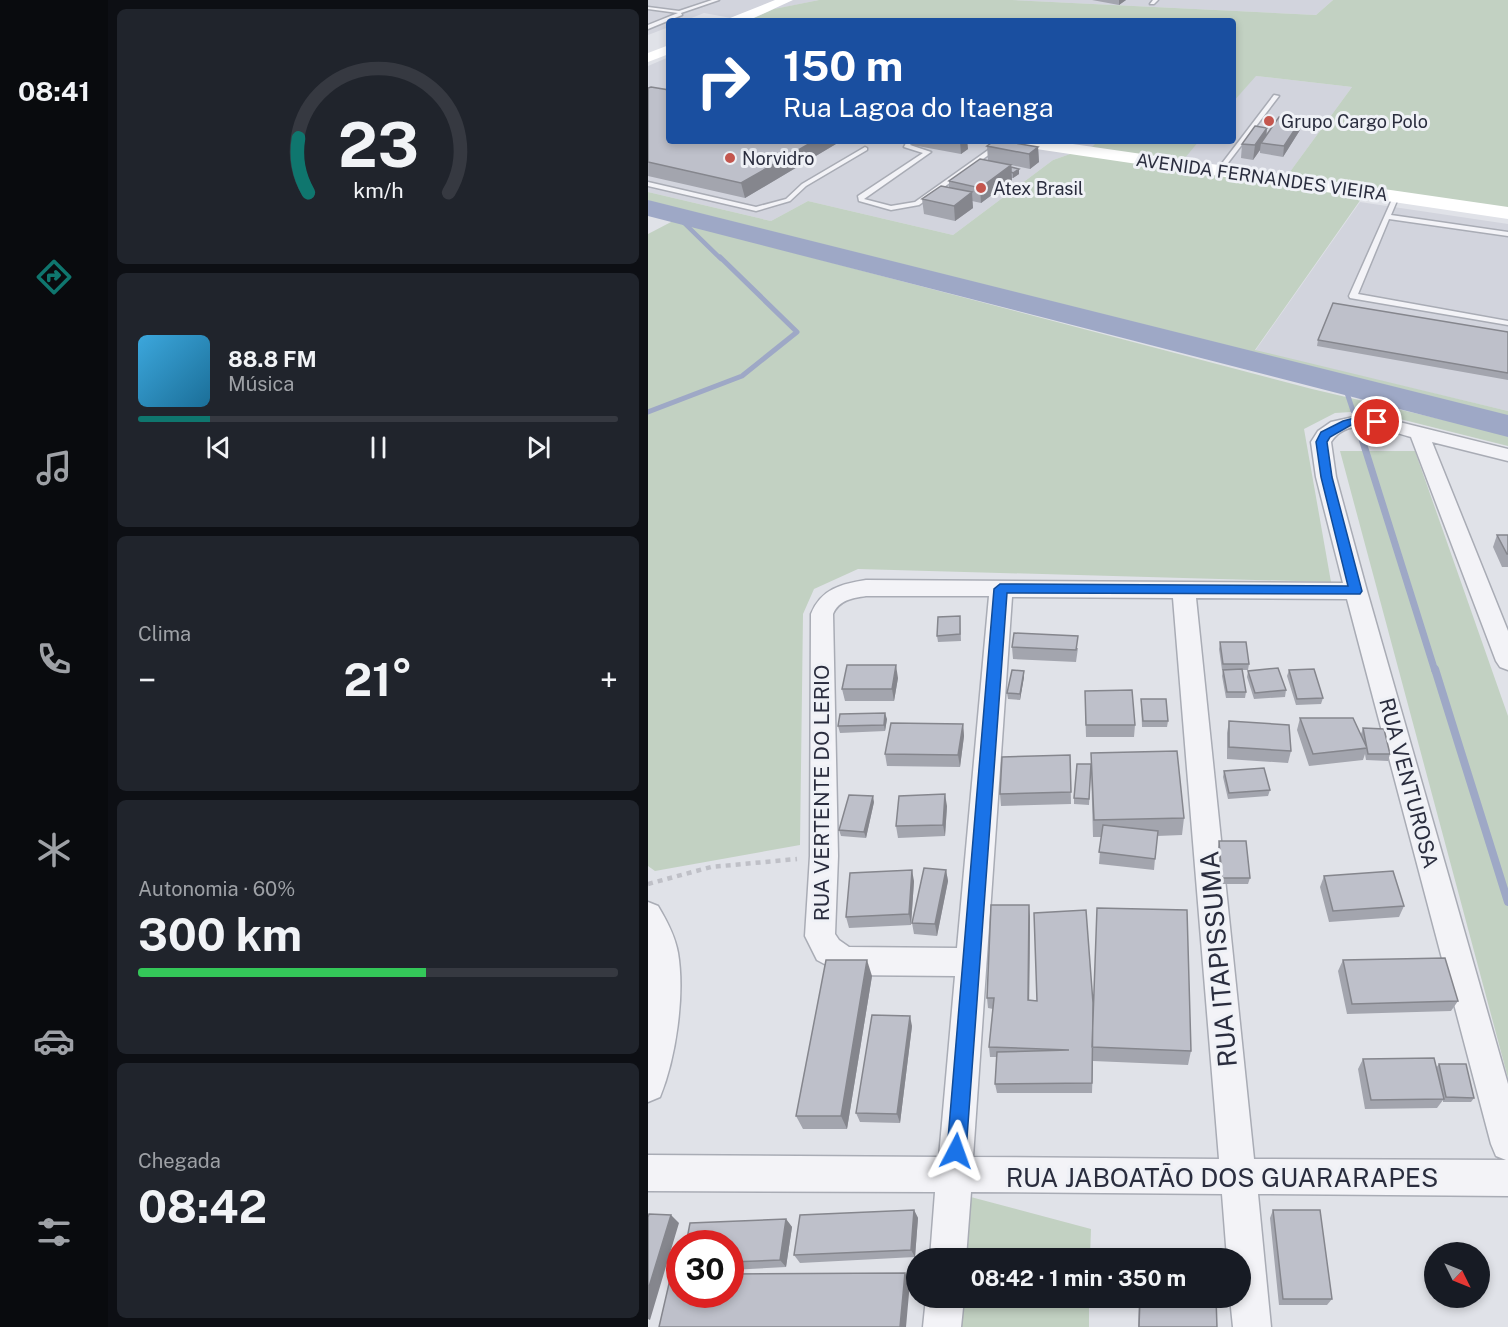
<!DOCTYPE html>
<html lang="pt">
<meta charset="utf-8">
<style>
body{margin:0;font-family:"Public Sans",sans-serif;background:#20242c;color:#f1f3f6;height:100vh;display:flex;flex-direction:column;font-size:22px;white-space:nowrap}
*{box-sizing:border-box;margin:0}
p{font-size:20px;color:#9ea1a6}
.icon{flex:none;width:33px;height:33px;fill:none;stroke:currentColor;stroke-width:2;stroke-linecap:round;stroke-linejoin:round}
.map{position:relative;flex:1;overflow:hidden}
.side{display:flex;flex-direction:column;gap:9px;padding:9px;background:#0d0f14;width:540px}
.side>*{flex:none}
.guide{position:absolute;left:18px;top:18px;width:570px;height:126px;border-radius:6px;box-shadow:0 3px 9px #0003;background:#1a4fa0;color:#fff;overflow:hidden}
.needle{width:39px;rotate:133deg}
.controls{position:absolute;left:776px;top:1242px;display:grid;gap:12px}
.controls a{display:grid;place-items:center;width:66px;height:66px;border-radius:50%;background:#171b24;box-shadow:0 3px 9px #0003;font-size:30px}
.speed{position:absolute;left:18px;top:1230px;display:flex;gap:12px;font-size:30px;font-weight:700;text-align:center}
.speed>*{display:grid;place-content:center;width:78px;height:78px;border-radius:50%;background:#171b24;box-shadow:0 3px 9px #0003;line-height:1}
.speed .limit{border:9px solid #d22;background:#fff;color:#111}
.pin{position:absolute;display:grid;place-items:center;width:51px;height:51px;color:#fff;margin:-26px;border:3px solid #fff;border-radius:50%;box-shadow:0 2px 6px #0007}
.me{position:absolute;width:66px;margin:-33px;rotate:4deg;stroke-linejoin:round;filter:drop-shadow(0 0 4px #0008)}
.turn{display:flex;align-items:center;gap:21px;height:126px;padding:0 18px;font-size:27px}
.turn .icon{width:78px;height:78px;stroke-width:2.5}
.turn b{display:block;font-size:42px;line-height:51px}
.big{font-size:45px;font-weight:700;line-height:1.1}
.side .widget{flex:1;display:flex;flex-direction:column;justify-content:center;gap:9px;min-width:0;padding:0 21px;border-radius:9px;background:#20242c}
.side .dial{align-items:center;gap:0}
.dial svg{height:156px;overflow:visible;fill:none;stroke:#363941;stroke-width:7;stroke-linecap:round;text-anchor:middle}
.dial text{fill:#f1f3f6;stroke:none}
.song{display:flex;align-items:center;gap:18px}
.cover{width:72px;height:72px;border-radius:9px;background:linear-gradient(135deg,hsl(200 70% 55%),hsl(200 70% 35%))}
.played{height:6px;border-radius:3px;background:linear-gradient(90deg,#0f766e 15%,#363941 15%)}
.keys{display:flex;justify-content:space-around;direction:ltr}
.heat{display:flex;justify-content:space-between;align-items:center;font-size:33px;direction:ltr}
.charge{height:9px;border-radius:4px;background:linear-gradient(90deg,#34c759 60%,#363941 0)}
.trip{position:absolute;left:258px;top:1248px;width:345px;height:60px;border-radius:30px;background:#171b24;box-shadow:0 3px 9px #0003;font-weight:700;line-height:60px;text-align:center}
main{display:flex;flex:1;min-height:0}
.tabs{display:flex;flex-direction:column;width:108px;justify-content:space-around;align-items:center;background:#090b0e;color:#9ea1a6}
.tabs .icon{width:42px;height:42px}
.tabs .selected{color:#0f766e}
.tabs b{font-size:27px;color:#f1f3f6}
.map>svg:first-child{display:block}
.built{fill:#d2d4dd}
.green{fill:#c2d1c2}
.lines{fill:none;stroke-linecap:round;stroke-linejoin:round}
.stream-far3{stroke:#9ea8c6;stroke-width:4.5}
.stream-far2{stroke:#9ea8c6;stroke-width:5}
.stream-far1{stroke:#9ea8c6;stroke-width:7}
.stream{stroke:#9ea8c6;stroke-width:8}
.river{fill:#9ea8c6;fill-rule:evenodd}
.service-casing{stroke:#a9acb5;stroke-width:3}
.minor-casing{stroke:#a9acb5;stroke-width:3}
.path{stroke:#bfc0c7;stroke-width:4.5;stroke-dasharray:5 5;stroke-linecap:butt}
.service{fill:#f3f3f7;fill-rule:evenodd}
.minor{fill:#f3f3f7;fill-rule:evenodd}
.secondary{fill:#fff;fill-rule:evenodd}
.wall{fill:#a3a5ae}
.shaded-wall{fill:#85868d}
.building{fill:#bec0ca;stroke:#85868d;stroke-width:1.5}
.route{fill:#1a73e8;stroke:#114b97;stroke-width:1.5}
.poi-dot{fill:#c4564e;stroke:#eff1f6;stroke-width:2}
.labels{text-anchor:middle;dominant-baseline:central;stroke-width:6;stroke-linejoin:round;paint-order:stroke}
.far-poi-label{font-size:18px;fill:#2a2d3e;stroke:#eff1f6;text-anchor:start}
.far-street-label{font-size:18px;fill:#2a2d3e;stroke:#eff1f6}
.street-label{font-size:21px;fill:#2a2d3e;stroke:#eff1f6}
.near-street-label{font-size:26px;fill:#2a2d3e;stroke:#eff1f6}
</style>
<main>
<nav class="tabs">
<b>08:41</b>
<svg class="icon selected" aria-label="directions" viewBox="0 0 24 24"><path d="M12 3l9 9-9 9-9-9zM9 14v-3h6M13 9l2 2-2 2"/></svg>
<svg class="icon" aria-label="music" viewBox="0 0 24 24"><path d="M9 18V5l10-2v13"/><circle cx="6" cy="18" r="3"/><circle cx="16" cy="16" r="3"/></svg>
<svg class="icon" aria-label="phone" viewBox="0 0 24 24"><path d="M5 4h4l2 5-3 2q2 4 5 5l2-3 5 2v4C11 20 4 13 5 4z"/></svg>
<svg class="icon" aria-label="climate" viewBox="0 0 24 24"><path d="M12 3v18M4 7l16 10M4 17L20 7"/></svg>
<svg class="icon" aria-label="car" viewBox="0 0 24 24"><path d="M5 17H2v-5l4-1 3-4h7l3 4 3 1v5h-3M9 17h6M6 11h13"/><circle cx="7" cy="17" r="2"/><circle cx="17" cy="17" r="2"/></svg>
<svg class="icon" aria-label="filters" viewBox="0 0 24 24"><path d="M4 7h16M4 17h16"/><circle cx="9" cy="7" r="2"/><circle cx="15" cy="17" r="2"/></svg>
</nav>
<section class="side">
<div class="widget dial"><svg viewBox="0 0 100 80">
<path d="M14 69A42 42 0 1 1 86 69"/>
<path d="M14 69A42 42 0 0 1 9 41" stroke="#0f766e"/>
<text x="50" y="56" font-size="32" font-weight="700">23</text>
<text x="50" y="72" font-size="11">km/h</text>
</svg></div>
<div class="widget">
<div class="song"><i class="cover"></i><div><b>88.8 FM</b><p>Música</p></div></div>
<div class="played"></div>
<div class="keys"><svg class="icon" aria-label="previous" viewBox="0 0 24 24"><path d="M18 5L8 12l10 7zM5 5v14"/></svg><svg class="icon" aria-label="pause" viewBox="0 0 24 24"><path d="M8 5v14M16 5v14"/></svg><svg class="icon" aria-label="next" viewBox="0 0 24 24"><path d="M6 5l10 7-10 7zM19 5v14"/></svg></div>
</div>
<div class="widget"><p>Clima</p>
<div class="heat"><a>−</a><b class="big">21°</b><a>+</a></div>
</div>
<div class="widget"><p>Autonomia · 60%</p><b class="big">300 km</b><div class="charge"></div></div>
<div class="widget"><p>Chegada</p><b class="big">08:42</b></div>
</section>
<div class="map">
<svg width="860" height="1327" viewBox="0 0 860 1327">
<rect width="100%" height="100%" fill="#e0e2e8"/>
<path class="built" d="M0,0h171l-88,18 -27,-5 -20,8h-15v6l-21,8z
M364,0h321l-17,15z
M21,57v84h564v-66l23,1 96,11 -65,89 -194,-30 -40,14 -100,75 -145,-34 -37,20 -123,-29v-126z
M712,202l148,22v187l-253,-60z"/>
<path class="green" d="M171,0h193l304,15 17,-15h175v213l-142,-21 -111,158 253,61v15l-860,-218v-16l123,29 37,-20 145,34 100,-75 40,-14 5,-5h101l-19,23 104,16 68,-93 -96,-11 -23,26v-81h-486l27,-12z
M25,221l639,168 196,46v11l-140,-35 -33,2 -31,16 27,153 -473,-13 -44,20 -11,25 -3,231 -145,26 -7,-5v-632z
M692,451h75l93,265v362z
M319,1196l124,33 -1,29h-142v-11z
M299,1298h142v29h-142z"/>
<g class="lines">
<path class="stream-far3" d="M29,216l44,43"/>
<path class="stream-far2" d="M696,384l9,27
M0,412l94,-36 55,-44 -77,-75
M710,426l5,15"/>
<path class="stream-far1" d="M714,439l73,232"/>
<path class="stream" d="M787,669l73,233"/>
<path class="river" d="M0,200l860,215v22l-860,-221z"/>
<defs>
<path id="service" d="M64,0h7l-38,13 1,2 -34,14v-4l30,-12 -30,-4v-2l31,4z
M505,0h5l-4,4h-4z
M626,95l5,1 -58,76h-4v-2z
M259,141h6l-3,4 21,7 -67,47 27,7 24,-4 86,-61h7l-89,64 -28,5 -32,-9 -1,-5 65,-43 -19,-6z
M217,147l2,1v2l-61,36 -16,15 -34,10 -108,-25v-4l108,25 30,-8 16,-15z
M746,195l5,1 -8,19 117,17v4l-119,-17 -31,75 150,27v4l-158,-27 -1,-2z"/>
<path id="minor" d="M719,414l141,35v12l-76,-19 76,189v39l-8,-3 -4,-6 -85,-224c-25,-7 -63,-22 -80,5l5,35 31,114 141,493v112l-250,-2 13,133h-38l-3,-29h10v-40h-13l-5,-64 -251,-2 -5,66h-36l5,-66 -287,-1v-36l291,2 16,-181 -110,-1 -28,-15 -12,-24 5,-80 1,-242c10,-25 30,-30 55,-34l477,3 -27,-106 -5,-35 7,-11 13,-9zM218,596h123l-32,352 -108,-1 -10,-7 -4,-6 3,-78 -5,-242c6,-14 19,-16 33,-18zM364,597l161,1 46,561 -246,-2zM548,598l151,1 144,545 5,12 10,4 -252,-1z
M0,902l10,4c9,15 17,30 20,47 7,42 -2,105 -18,144l-12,5z
M278,1298h38l-3,29h-38z"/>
</defs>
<use href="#service" class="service-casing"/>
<use href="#minor" class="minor-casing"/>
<path class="path" d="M0,884l63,-17 86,-8"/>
<use href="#service" class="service"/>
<use href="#minor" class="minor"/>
<path class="secondary" d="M127,0h18l-46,21h-19l2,-3z
M21,45v9l-21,8v-9z
M359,141h45l456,66v12l-492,-73 -6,-1z"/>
</g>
<path class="wall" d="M444,0h34l-7,5z
M0,88l21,53h172l-96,57 -97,-22z
M653,120l-1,10 -17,27 -23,-4v-3l-7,10 -12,-2 1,-14 24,-9z
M263,141h56l1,8 -7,5 -49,-9z
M339,146l51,1 1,15 -9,7 -19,-4v2l8,7 -6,4h-2l1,2 -31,23 -9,-2 1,7 -18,13 -31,-7 -2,-15 27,-12v-6l39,-20z
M860,332v48l-191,-34 1,-6z
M849,535h11v32h-6l-9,-20z
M312,616l1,25 -23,1 -1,-6z
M572,642l29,22 -1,6h-6l4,22 -1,6h-19l-4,-22 1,-6h-1l-3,-21z
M364,647l66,1 -2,14 -63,-3z
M641,670l34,28 -2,6 -25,1 -9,-29z
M376,671v6l-4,23 -12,-1 -1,-6z
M600,671l38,19 -1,7 -31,2 -7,-22z
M250,678l-4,23h-49l-3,-12z
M493,699l27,22 -1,6h-25z
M437,703l50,22 -1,12h-48z
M652,718l61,16 2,-6 27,26 -2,7 -22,-1 -1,-6 -2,6 -54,6 -12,-36z
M239,719l-2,12 -45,2 -2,-7z
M581,721l62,30 -3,12 -61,-4v-26z
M315,724l1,12 -4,31 -73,-1 -2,-12z
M443,753l93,65 -2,17 -25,1 -3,34 -55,-6 2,-27h-8l-2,-67 -2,35 -15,-1v-6l17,-34z
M422,755l1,49 -70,2 -1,-12z
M576,771l46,19 -2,6 -40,3 -5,-22z
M226,802l-8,36 -25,-2 -2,-6z
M299,806l-2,30 -47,2 -2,-12z
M571,841l31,37 -2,6h-27l-3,-37z
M298,870l2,11 -11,55 -23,-2 -2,-11z
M676,876l80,30 -5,11 -70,5 -9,-35z
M266,881l-3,44 -62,3 -3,-11z
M382,916l-1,84 64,3 98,48 -3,14 -95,-4 -1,32h-95l-2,-9 2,-27h-7l-1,-10 4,-38 -5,-1 -1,-10z
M695,960l115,41 -7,10 -104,3 -9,-43z
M224,976l-25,153h-44l-7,-13z
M264,1026l-12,97 -40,-1 -4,-9z
M715,1059l73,9 3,-4 35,34 -3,4h-28v-2l-6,8 -72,1 -7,-40z
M266,1210l4,8 -3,39 -115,6 -6,-8z
M625,1210l59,89 -5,6h-48l-9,-87z
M138,1219l6,8 -6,40 -56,3v-26z
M491,1298h77l1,29h-79z"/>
<path class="shaded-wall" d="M471,0h7l-7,5z
M653,120l-1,10 -17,27 1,-11z
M619,128l-1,14 -5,1 -1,7 -7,10 2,-15z
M166,141h27l-96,57 -4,-15z
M312,141h7l1,8 -7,5z
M390,147l1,15 -9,7 -1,-15z
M363,165l1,15 -31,23 -1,-15z
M371,169v5l-6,4v-5z
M324,192l1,16 -18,13 -1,-15z
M248,665l2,13 -4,23 -2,-12z
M376,671v6l-4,23v-6z
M237,713l2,6 -2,12 -1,-6z
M315,724l1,12 -4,31 -2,-12z
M297,794l2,12 -2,30 -2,-11z
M225,796l1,6 -8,36 -2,-6z
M264,870l2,11 -3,44 -2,-11z
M298,870l2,11 -11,55 -2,-12z
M381,905l1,11 -1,95 -1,-11z
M219,960l5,16 -25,153 -6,-13z
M262,1016l2,10 -12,97 -3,-9z
M266,1210l4,8 -3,39 -4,-7z
M23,1215l8,8 -29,97 -2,-1v-29z
M138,1219l6,8 -6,40 -6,-7z
M257,1273l5,9 -4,45h-6z"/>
<path class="building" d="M3,87l18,3v51h145l-73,42 -93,-21v-74z
M631,117l22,3 -17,26 -23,-3z
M607,126l12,2 -12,17 -13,-1z
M346,141h9l35,6 -9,7 -42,-8z
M332,159l31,6 -31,23 -31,-7z
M363,167l8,2 -6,4 -2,-1z
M293,186l31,6 -18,14 -32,-7z
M685,303l175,29v41l-190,-33z
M849,535h11v19h-1z
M312,616v18l-23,2 1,-19z
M366,633l64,3 -2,14 -64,-3z
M572,642h26l3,22h-26z
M199,665h49l-4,24h-50z
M630,668l8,22 -31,3 -7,-22z
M594,669l4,23h-19l-4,-22z
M666,669l9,29 -26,1 -8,-29z
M364,670l12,1 -4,23 -13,-1z
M484,690l3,35h-49l-1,-34z
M493,699h25l2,22h-25z
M237,713l-1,12 -46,1 2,-12z
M652,718h53l14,30 -54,6z
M581,721l60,4 2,26 -62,-4z
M243,723l72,1 -5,31 -73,-1z
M715,728l21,1 6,25h-22z
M529,751l7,67 -90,2 -3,-67z
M422,755l1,37 -71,2 2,-37z
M429,764h14l-2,35 -15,-1z
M616,768l6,22 -41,3 -5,-22z
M297,794l-2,31 -47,1 3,-30z
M201,795l24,1 -9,36 -25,-2z
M455,825l55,6 -3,28 -56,-7z
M571,841h27l4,37h-28z
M276,868l22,2 -11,54 -23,-1z
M264,870l-3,44 -63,3 4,-44z
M745,871l11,35 -71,5 -9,-35z
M343,905h38l-1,95 9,1 -3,-88 52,-3 7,93 -1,80 -97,1 2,-32 72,-2 -80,-3 5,-49h-7z
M449,908l90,2 4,141 -99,-4z
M797,958l13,43 -106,3 -9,-44z
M178,960h41l-26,156h-45z
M224,1015l38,1 -13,98 -41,-1z
M786,1058l10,41 -73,1 -8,-41z
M791,1064h27l8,34 -28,-1z
M266,1210l-3,40 -117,5 6,-40z
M625,1210h47l12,89h-49z
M1,1214l22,1 -23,75v-73z
M138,1219l-6,41 -50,2v-18h-44l4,-21z
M257,1273l-5,54h-241l12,-52h9v19h50v-20z
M492,1298h76l1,29h-78z"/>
<path class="route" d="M710,417l19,2 6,3 -6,3h-26l-21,12 -3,5 5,35 30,114 -2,3 -353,-1 -41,558 -3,7 -7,3 -7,-3 -2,-7 47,-562 6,-5 348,2 -27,-109 -5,-35 5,-10 22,-11z"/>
<g class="poi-dot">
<circle cx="621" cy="121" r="6"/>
<circle cx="82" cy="158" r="6"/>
<circle cx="333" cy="188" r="6"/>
</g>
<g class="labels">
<g class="far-poi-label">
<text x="633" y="121">Grupo Cargo Polo</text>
<text x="94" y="158">Norvidro</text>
<text x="345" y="188">Atex Brasil</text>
</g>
<g class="far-street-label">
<text transform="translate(614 177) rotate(8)">AVENIDA FERNANDES VIEIRA</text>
</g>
<g class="street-label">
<text transform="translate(761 783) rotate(75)">RUA VENTUROSA</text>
<text transform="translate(173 793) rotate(-90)">RUA VERTENTE DO LERIO</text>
</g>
<g class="near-street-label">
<text transform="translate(570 959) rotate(-95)">RUA ITAPISSUMA</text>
<text x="574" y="1177">RUA JABOATÃO DOS GUARARAPES</text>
</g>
</g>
</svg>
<div class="controls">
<a><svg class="needle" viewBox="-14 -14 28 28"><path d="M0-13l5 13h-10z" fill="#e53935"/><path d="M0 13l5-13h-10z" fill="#9ea1a6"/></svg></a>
</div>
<div class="speed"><div class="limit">30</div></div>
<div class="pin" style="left:729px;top:422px;background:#d93025"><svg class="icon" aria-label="arrive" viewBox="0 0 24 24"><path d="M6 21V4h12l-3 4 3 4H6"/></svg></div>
<svg class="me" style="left:308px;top:1151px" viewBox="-20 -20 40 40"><path d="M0-17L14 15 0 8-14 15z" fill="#1a73e8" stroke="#fff" stroke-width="4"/></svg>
<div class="trip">08:42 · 1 min · 350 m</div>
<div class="guide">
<div class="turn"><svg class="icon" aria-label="right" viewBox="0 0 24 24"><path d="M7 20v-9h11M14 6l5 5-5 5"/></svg><div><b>150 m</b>Rua Lagoa do Itaenga</div></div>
</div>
</div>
</main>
